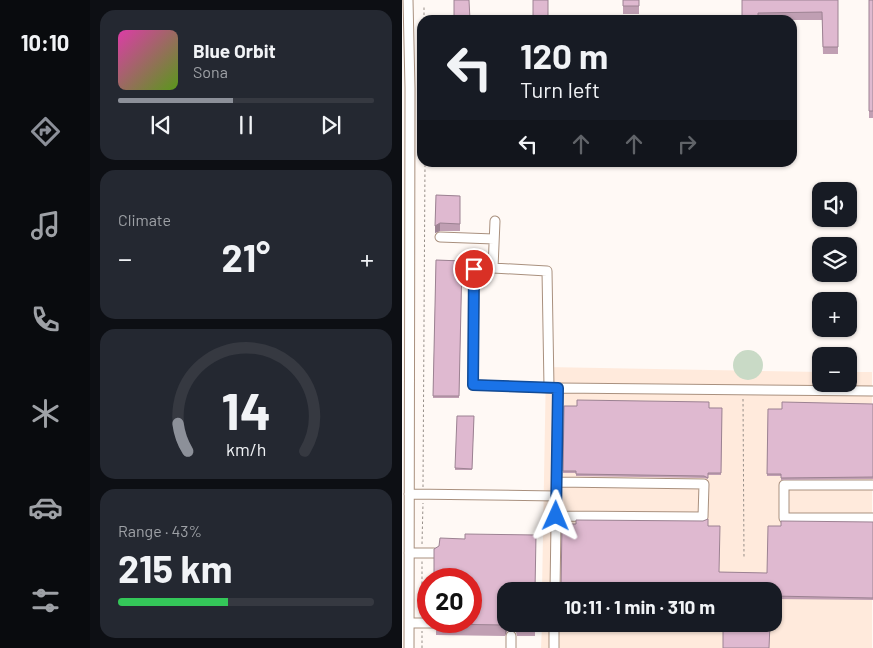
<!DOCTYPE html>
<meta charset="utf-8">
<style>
body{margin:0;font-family:Barlow,sans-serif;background:#242831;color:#f1f3f6;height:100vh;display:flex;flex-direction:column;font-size:19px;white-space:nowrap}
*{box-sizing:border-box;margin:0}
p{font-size:16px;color:#9ea1a6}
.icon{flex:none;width:28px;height:28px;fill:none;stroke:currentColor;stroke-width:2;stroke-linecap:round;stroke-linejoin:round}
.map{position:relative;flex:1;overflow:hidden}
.sheet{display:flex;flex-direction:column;gap:10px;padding:10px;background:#0d0f14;width:312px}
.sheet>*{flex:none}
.guide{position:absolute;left:15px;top:15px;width:380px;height:152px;border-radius:15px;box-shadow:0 1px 4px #0004;background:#171b24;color:#f1f3f6;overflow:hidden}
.buttons{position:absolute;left:410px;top:182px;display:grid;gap:10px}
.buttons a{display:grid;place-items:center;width:45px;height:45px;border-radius:10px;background:#171b24;box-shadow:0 1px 4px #0004;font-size:25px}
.speed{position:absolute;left:15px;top:568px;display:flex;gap:10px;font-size:25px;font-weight:700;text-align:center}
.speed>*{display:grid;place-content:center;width:65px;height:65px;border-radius:50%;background:#171b24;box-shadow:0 1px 4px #0004;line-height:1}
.speed .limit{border:8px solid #d22;background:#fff;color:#111}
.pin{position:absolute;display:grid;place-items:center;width:42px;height:42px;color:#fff;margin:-21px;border:2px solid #fff;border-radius:50%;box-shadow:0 1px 5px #0007}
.me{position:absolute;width:55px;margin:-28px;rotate:1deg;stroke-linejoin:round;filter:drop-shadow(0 0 4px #0008)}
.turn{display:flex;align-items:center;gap:18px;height:105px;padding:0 20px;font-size:22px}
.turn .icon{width:65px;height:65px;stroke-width:2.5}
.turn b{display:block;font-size:35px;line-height:42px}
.lanes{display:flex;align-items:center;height:48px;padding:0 20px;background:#0003;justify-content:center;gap:25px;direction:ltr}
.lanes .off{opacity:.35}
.big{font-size:38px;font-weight:700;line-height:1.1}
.sheet .tile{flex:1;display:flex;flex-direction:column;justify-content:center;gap:8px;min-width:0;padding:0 18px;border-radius:15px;background:#242831}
.sheet .dial{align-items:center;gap:0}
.dial svg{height:130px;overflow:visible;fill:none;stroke:#363941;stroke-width:7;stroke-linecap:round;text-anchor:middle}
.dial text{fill:#f1f3f6;stroke:none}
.song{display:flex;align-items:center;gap:15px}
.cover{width:60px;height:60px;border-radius:8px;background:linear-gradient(135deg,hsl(320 70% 55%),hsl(90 70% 35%))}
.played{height:5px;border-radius:2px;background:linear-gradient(90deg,#8c9099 45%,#363941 45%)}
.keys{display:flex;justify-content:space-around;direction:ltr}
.heat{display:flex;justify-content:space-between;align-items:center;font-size:28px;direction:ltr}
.charge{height:8px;border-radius:4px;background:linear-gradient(90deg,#34c759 43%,#363941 0)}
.trip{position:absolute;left:95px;top:582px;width:285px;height:50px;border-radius:15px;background:#171b24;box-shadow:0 1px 4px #0004;font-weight:700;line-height:50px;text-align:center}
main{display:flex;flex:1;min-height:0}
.dock{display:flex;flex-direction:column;width:90px;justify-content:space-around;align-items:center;background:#090b0e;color:#9ea1a6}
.dock .icon{width:35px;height:35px}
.dock .current{color:#8c9099}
.dock b{font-size:22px;color:#f1f3f6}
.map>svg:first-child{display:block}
.built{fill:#ffeadc}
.green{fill:#c9dac6}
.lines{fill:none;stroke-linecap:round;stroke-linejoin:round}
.minor-casing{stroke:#a9907e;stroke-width:11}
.path{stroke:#978f89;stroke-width:1;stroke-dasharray:2.5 2.5;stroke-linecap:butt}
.minor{stroke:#fff;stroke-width:9}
.wall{fill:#c09fb3}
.shaded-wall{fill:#9c8292}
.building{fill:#dfb9d0;stroke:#9c8292}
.route-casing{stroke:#114b97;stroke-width:12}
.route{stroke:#1a73e8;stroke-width:9}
</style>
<main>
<nav class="dock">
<b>10:10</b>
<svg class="icon current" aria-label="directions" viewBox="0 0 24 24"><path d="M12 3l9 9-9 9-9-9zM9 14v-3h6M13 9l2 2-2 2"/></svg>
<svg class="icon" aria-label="music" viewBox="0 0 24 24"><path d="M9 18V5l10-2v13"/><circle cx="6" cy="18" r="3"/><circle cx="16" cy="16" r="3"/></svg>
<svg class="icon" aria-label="phone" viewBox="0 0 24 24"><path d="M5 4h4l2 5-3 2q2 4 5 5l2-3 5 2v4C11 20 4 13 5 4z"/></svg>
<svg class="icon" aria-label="climate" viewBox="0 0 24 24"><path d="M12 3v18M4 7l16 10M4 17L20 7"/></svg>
<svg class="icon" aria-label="car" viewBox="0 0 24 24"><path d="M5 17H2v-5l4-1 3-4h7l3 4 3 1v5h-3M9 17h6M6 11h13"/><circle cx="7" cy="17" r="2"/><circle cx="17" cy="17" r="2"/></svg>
<svg class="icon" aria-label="filters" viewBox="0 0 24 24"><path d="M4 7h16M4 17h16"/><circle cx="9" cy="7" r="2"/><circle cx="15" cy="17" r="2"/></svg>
</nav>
<section class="sheet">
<div class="tile">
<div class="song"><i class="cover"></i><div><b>Blue Orbit</b><p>Sona</p></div></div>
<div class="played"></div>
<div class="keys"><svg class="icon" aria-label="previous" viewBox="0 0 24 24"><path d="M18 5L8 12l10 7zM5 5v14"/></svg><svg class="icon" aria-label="pause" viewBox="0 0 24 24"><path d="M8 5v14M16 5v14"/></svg><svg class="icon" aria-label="next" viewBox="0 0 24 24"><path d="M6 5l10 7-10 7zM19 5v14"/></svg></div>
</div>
<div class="tile"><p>Climate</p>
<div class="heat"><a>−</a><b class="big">21°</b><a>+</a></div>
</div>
<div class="tile dial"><svg viewBox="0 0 100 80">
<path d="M14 69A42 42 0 1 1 86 69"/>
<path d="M14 69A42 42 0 0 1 8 52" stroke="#8c9099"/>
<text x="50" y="56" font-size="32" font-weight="700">14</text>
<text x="50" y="72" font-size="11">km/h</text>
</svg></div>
<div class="tile"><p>Range · 43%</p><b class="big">215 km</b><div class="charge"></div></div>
</section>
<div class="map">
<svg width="471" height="648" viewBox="0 0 471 648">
<rect width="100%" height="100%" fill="#fff9f5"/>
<path class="built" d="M323,17v3h-154v-2z
M144,367l275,5v12h27v-12h24v276h-331l1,-24h231v-33h-231z"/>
<path class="green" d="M331 365a15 15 0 1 1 30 0a15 15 0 1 1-30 0Z"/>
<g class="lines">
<defs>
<path id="minor" d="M6,0l2,88 -1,560
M93,221l-2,47 54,3 2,116
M38,237l54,2
M72,269l-1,116 81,3
M471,485h-89v33h89
M7,494l147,2
M154,516l147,1 1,-33 -147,-2
M7,553h25
M153,591l3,-203 315,3
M7,623h24
M109,648v-12
M152,648v-24"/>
</defs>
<use href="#minor" class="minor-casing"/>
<path class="path" d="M22,20v-15
M341,399l1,159
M21,487l2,-325
M20,544l1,-41
M20,614v-53
M20,648v-17"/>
<use href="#minor" class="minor"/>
</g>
<path class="wall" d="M221,0h16v14h-16z
M340,0h96v54h-15l-1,-34h-80z
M467,0h4v118h-4z
M34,195l24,1v35h-20l-5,2z
M34,260l26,1 -3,137h-26z
M471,404v75l-92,1v-4h-14l1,-67h14z
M162,406l158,2 -1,67h-13v4l-4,-1 -128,-2v-3h-13z
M72,416l-2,54h-17v-2z
M471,522v78l-100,-1v-8h-212l1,-67 146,2 11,46 48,1 14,-47z
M34,624h99v12h-18l-1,-4 -5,-2 -4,1 -2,5 -69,-1z"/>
<path class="shaded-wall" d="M38,223v8l-5,2v-7z
M104,624h5v6l-4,1 -2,5v-11z"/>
<path class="building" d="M52,0h15l1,20h-16z
M131,0h15v20h-15z
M221,0h16v6h-16z
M340,0h96v47h-15l-1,-35 -64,1v7h-16z
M467,0h4v111h-4z
M34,195l24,1v28l-20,-1 -5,3z
M34,260l26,1 -3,135h-26z
M175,400l132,2v6h13l-1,65h-13v5l-4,-2 -128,-2v-3h-13l1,-65h13z
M380,402l91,2v73l-92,1v-4h-14l1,-65h14z
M55,416h17l-2,53 -17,-1z
M306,519v7h12l-1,46 48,1 1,-47h13v-5l92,1v76l-100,-2v-5h-50l-16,-1v1h-132v-2h-14l1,-65h14v-4l127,1z
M63,534l71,1 -1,56h-29v33l-1,1 -69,-1v-3h35v-42h-37v-30l5,-3 1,-8 25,1z
M115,624h18v2h-18z
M321,624h47l-1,24h-46z"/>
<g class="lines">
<defs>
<path id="route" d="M72,269l-1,116 85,3 -2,128"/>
</defs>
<use href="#route" class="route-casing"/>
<use href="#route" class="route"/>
</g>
</svg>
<div class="buttons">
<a><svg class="icon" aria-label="sound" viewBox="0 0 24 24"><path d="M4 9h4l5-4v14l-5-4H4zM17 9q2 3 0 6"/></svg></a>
<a><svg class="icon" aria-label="layers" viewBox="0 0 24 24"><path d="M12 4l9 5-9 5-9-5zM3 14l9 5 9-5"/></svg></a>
<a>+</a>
<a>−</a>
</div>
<div class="speed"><div class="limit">20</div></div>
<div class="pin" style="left:72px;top:269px;background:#d93025"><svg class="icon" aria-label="arrive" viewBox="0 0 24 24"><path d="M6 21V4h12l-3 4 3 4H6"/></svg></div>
<svg class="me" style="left:154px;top:516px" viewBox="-20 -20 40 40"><path d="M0-17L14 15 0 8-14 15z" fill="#1a73e8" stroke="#fff" stroke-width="4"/></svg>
<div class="trip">10:11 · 1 min · 310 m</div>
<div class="guide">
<div class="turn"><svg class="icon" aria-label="left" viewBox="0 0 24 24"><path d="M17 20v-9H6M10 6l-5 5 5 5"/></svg><div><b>120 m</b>Turn left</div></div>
<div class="lanes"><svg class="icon" aria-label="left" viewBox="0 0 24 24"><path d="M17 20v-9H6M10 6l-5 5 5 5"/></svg><svg class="icon off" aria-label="ahead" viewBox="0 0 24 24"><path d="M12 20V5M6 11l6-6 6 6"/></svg><svg class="icon off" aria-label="ahead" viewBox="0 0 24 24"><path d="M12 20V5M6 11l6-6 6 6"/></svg><svg class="icon off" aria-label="right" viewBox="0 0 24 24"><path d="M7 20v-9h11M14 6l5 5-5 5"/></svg></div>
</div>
</div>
</main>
